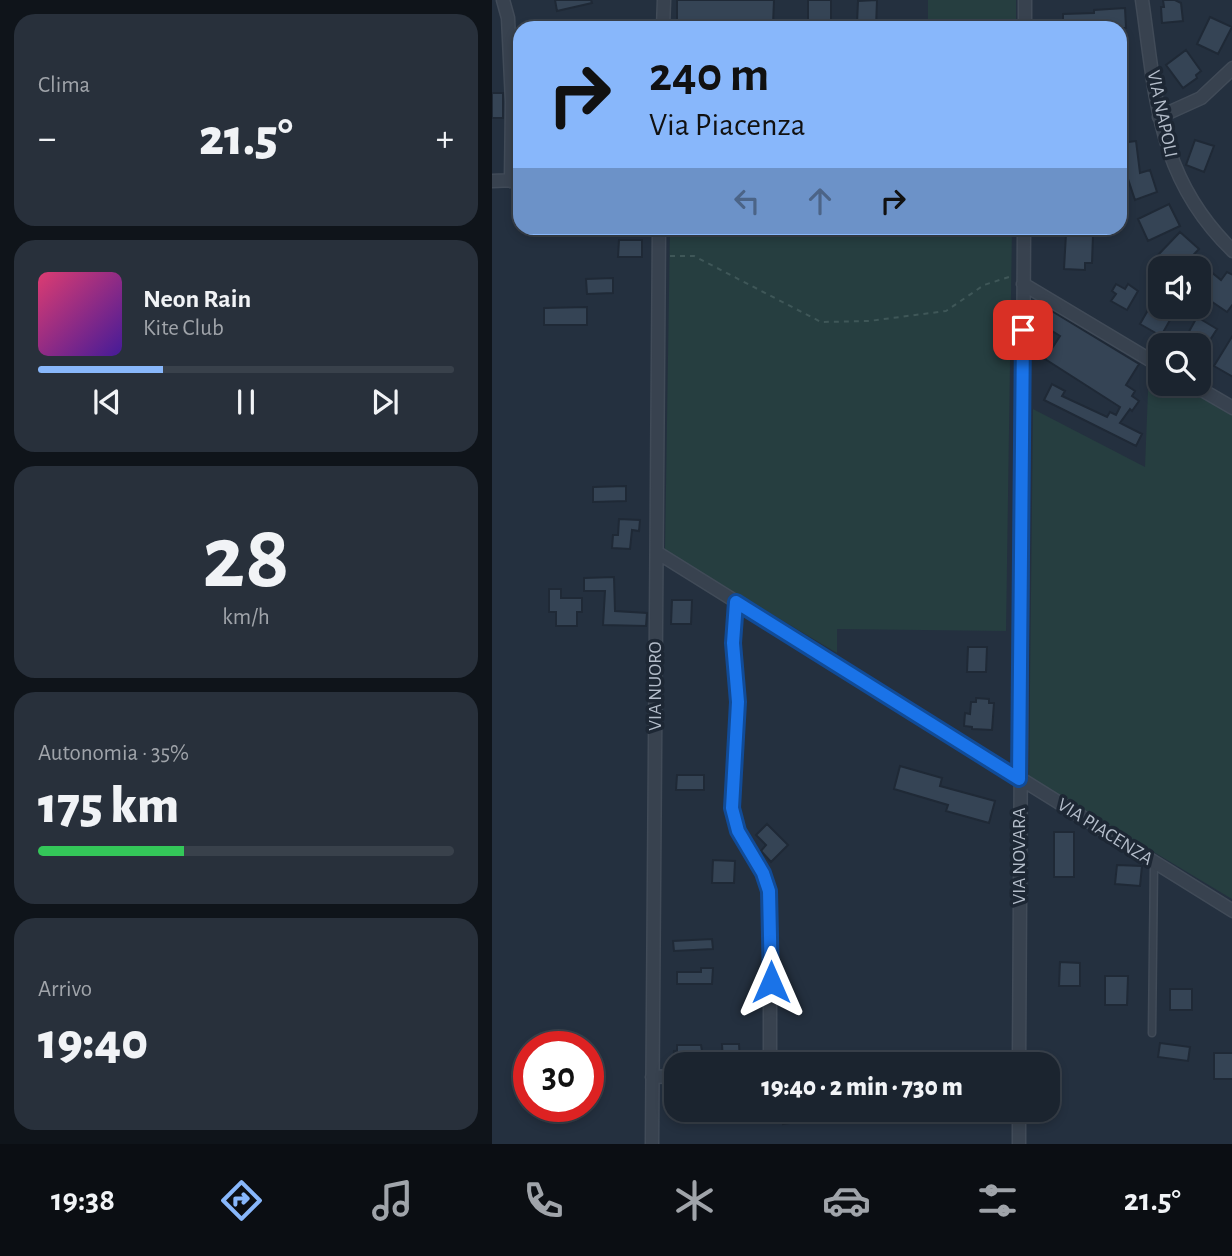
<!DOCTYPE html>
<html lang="it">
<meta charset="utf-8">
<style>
body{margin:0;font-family:"Alegreya Sans",sans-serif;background:#28303b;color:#f1f3f6;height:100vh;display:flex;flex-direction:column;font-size:26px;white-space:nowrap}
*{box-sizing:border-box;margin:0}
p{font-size:23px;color:#a0a4aa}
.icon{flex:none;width:38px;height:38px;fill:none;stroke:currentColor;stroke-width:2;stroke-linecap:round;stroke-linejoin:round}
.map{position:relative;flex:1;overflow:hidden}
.drawer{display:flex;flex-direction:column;gap:14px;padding:14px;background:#0f141a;width:492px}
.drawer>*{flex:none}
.hud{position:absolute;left:21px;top:21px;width:614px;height:214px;border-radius:21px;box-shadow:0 4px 10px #0003,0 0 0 2px #39414b;background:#88b7fb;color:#111;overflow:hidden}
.tools{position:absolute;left:656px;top:256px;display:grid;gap:14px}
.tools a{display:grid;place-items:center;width:63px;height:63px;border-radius:14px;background:#1b242f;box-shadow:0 4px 10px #0003,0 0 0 2px #39414b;font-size:35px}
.speed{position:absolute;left:21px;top:1031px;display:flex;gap:14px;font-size:35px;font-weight:700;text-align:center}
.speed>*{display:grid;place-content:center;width:91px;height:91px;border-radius:50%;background:#1b242f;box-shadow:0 4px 10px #0003,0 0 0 2px #39414b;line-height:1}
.speed .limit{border:10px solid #d22;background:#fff;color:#111}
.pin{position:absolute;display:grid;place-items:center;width:60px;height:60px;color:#fff;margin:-30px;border-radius:14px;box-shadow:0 4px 10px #0006}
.me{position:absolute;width:77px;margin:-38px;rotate:0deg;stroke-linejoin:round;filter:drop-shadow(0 0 5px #0008)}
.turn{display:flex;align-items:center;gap:24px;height:147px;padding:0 21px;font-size:32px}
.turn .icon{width:91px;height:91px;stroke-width:2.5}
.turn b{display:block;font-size:49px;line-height:60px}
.lanes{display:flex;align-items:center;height:66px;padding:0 21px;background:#0003;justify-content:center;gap:35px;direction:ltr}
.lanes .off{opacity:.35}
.big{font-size:52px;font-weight:800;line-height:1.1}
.drawer .card{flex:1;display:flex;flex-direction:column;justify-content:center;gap:10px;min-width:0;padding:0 24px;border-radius:21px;background:#28303b}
.drawer .dial{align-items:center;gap:0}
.dial b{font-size:91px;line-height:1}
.song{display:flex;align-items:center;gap:21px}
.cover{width:84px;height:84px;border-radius:10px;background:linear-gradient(135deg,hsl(340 70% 55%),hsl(260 70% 35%))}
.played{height:7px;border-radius:4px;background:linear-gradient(90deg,#88b7fb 30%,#39414b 30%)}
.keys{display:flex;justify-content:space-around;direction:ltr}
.heat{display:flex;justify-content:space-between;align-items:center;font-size:38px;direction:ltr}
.charge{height:10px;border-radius:5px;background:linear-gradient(90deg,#34c759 35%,#39414b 0)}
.trip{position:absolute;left:172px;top:1052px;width:396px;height:70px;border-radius:21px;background:#1b242f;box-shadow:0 4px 10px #0003,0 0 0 2px #39414b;font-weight:800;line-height:70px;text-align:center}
.menu{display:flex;height:112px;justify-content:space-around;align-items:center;background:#0b0e13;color:#a0a4aa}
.menu .icon{width:49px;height:49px}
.menu .on{color:#88b7fb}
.menu b{font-size:32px;color:#f1f3f6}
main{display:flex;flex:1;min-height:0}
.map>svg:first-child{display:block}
.green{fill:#263e40}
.building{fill:#354455;stroke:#1f2936;stroke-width:2}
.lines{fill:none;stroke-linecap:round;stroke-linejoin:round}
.lane-casing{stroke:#414b58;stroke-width:9}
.street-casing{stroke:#414b58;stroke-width:15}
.path{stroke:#3f5758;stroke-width:2;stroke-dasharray:5 5;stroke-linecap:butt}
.lane{stroke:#38424f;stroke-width:6}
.street{stroke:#38424f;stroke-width:12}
.route-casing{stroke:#114b97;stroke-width:18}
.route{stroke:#1a73e8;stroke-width:12}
.labels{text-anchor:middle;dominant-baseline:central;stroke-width:7;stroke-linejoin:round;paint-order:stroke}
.street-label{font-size:19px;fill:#b4bdca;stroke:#1d2734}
</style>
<main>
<section class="drawer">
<div class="card"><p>Clima</p>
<div class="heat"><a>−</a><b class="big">21.5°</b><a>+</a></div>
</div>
<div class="card">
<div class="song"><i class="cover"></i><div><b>Neon Rain</b><p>Kite Club</p></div></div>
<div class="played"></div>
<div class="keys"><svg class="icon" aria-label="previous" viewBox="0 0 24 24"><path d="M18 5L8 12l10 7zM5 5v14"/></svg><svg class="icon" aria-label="pause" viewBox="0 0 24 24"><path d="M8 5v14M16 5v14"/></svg><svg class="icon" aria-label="next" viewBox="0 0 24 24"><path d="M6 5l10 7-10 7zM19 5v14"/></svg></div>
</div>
<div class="card dial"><b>28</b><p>km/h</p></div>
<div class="card"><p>Autonomia · 35%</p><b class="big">175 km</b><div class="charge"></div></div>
<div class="card"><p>Arrivo</p><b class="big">19:40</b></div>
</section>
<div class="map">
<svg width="741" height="1144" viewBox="0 0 741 1144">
<rect width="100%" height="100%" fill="#24303f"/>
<path class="green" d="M436,0h88v28h-88z
M178,228h342l-6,403 -169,-2v24l-172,-102z
M657,366l11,7v10h18l54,32v484l-203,-122 4,-368 112,58z"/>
<path class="building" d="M63,0h36l1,3 -35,8z
M185,0h97l-1,25 -96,-2z
M316,0h23v24h-23z
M385,0l-1,28h-15v-4h-4l1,-23z
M671,0h12l6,3 2,18 -21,2 -1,-16h3z
M633,8l1,20h-63v-14l31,-1v-3z
M718,17l22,10 -14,27 -21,-10z
M694,50l15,21 -5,4 1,3 -14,10 -17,-23z
M0,93h11v25h-11z
M703,140l19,6 -10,26 -18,-7z
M644,141l4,32 10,-3 7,22 -22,8 -12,-36h-3v-21z
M677,204l11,22 -32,15 -10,-22z
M688,232l19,17 -18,19h-9l-14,-13z
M574,234l27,1 -1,28h-7v7l-21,-1z
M127,240h23v17h-24z
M707,262l22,18 6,-8 6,3v29l-6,8 -28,-19z
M121,278v15l-26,1 -1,-15z
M624,284l9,5 3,-5 10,7 -11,19 -16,-9 5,-7 -4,-3z
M668,289v17h18l-17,30 -21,-12z
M95,307v18h-43v-17z
M558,310l89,54 -13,21 9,6 -3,5 7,5 -7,10 -2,-2 -10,14 22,11 -6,12 -92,-46 8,-16 13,7 -3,5 45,21 3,-5 6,3 4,-8 -75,-48 15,-23 -19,-12z
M705,317l20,12 -12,19 -19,-11z
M741,335v42l-19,-11z
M134,486v15l-33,1v-15z
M127,519l21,1 -1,11 -7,-1 -2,19 -18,-1 1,-13h5z
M122,577l1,34 32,2 -1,13 -43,-1 2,-34h-21v-13z
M57,589h12v9h21v14h-5v14h-21v-14h-7z
M180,600h20l-1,24h-20z
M476,647h19l-1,25h-19z
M484,698l13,1v4h5l-2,27 -20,-1v-2l-8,-1 1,-13 5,1 1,-12h5z
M408,766l42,12 -2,8 55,15 -6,22 -43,-12 2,-6 -54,-16z
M185,775h27v15h-28z
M275,824l21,21 -17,17 -10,-11 5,-6 -10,-10z
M562,832h20v45h-20z
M221,860l22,1 -1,22h-22z
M625,865l25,1 -2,20 -25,-2z
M220,939l1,10 -39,2 -1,-10z
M568,962l20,1v23h-21z
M209,968h12l-1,16h-35v-12h24z
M613,976h23l-1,29h-22z
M678,989h22v21h-22z
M668,1043l30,4 -2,14 -30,-4z
M230,1044h17l1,18 -17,1z
M185,1045h24l3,18 -31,-1 1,-11h3z
M722,1053h19v26h-19z
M289,1110h20l1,11 -19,3z"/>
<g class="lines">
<defs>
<path id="lane" d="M660,1033l2,-169"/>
<path id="street" d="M11,0l5,18 4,84 -1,79
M650,0c14,97 15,178 91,251
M171,28l1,-28
M533,28v-28
M667,117l42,-19 32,-30
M0,181l28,-1
M531,284l137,82
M698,383l43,25
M166,553l575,358
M245,602l-4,41 5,59 -6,106 6,23 25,42 7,24v167
M527,1064l5,-836
M160,1077l24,-1
M527,1110v34
M160,1144l7,-916"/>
</defs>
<use href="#lane" class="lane-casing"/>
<use href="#street" class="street-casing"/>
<path class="path" d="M178,256h24l127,66 48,-1 77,-10 38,-26 28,-9"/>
<use href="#lane" class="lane"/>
<use href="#street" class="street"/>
</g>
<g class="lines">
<defs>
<path id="route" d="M279,982l-2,-91 -6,-18 -25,-42 -6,-23 6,-106 -5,-59 3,-41 283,177 4,-449"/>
</defs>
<use href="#route" class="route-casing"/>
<use href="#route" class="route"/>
</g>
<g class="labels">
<g class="street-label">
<text transform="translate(670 114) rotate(78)">VIA NAPOLI</text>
<text transform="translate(163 686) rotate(-90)">VIA NUORO</text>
<text transform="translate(613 832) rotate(32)">VIA PIACENZA</text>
<text transform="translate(527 856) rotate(-90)">VIA NOVARA</text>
</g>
</g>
</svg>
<div class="tools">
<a><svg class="icon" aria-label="sound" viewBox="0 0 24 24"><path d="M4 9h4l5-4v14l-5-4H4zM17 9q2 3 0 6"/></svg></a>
<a><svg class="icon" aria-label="search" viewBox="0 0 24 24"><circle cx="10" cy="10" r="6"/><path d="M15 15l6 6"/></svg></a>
</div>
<div class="speed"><div class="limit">30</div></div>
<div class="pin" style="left:531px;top:330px;background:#d93025"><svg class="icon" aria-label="arrive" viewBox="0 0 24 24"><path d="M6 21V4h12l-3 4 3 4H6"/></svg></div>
<svg class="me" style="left:279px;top:982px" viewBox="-20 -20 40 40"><path d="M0-17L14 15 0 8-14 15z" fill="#1a73e8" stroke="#fff" stroke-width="4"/></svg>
<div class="trip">19:40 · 2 min · 730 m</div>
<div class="hud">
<div class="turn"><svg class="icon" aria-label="right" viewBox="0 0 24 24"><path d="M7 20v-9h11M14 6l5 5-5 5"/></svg><div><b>240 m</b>Via Piacenza</div></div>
<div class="lanes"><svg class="icon off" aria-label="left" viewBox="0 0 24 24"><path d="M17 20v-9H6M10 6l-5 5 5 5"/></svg><svg class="icon off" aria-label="ahead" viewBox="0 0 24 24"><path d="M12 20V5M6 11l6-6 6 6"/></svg><svg class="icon" aria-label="right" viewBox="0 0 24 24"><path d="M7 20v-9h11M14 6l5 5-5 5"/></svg></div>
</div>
</div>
</main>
<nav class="menu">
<b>19:38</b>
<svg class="icon on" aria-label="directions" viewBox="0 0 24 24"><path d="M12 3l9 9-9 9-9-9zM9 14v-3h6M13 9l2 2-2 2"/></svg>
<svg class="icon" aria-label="music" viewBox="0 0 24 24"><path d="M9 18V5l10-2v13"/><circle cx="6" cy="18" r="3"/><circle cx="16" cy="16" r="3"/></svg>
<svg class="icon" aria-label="phone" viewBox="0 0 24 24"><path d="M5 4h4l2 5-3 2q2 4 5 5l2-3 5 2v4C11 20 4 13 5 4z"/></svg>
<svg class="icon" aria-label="climate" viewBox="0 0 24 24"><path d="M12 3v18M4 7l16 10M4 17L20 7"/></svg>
<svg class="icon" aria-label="car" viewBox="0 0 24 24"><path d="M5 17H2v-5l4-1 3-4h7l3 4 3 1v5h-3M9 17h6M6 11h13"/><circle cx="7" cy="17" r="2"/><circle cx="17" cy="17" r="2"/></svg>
<svg class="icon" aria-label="filters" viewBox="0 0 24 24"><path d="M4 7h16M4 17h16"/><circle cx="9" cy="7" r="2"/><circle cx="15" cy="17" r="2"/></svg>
<b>21.5°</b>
</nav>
